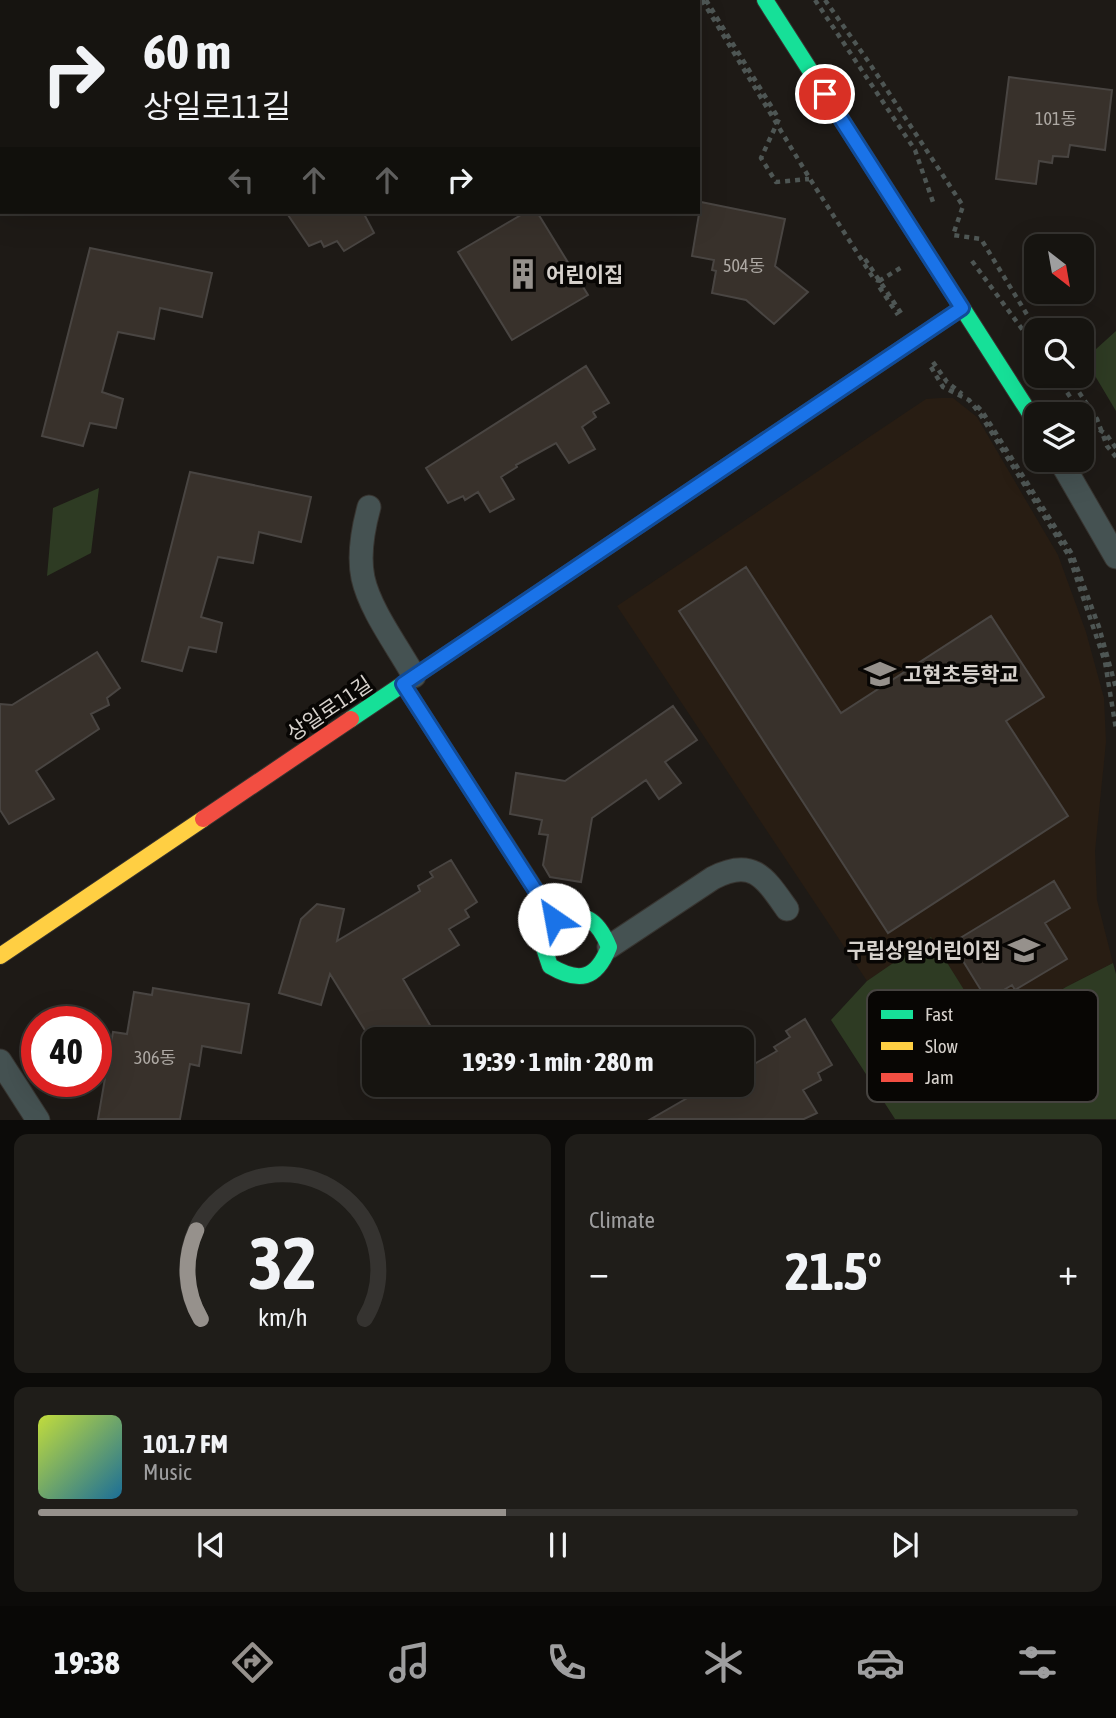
<!DOCTYPE html>
<meta charset="utf-8">
<style>
body{margin:0;font-family:"Asap Condensed","Noto Sans KR",sans-serif;background:#1f1d19;color:#f1f3f6;height:100vh;display:flex;flex-direction:column;font-size:26px;white-space:nowrap}
*{box-sizing:border-box;margin:0}
p{font-size:23px;color:#9e9e9f}
.icon{flex:none;width:38px;height:38px;fill:none;stroke:currentColor;stroke-width:2;stroke-linecap:round;stroke-linejoin:round}
.map{position:relative;height:1120px;overflow:hidden}
.panel{display:flex;flex-direction:column;gap:14px;padding:14px;background:#0c0b09;flex:1}
.panel>*{flex:none}
.guide{position:absolute;left:0px;top:0px;width:700px;height:214px;box-shadow:0 7px 28px #0002,0 0 0 2px #353330;background:#161410;color:#f1f3f6;overflow:hidden}
.needle{width:46px;rotate:149deg}
.controls{position:absolute;left:1024px;top:234px;display:grid;gap:14px}
.controls a{display:grid;place-items:center;width:70px;height:70px;border-radius:14px;background:#161410;box-shadow:0 7px 28px #0002,0 0 0 2px #353330;font-size:35px}
.speed{position:absolute;left:21px;top:1006px;display:flex;gap:14px;font-size:35px;font-weight:700;text-align:center}
.speed>*{display:grid;place-content:center;width:91px;height:91px;border-radius:50%;background:#161410;box-shadow:0 7px 28px #0002,0 0 0 2px #353330;line-height:1}
.speed .limit{border:10px solid #d22;background:#fff;color:#111}
.pin{position:absolute;display:grid;place-items:center;width:60px;height:60px;color:#fff;margin:-30px;border:4px solid #fff;border-radius:50%;box-shadow:0 2px 7px #0007}
.me{position:absolute;width:77px;margin:-38px;rotate:327deg;stroke-linejoin:round;filter:drop-shadow(0 0 5px #0008)}
.turn{display:flex;align-items:center;gap:24px;height:147px;padding:0 28px;font-size:32px}
.turn .icon{width:91px;height:91px;stroke-width:2.5}
.turn b{display:block;font-size:49px;line-height:60px}
.lanes{display:flex;align-items:center;height:66px;padding:0 28px;background:#0003;justify-content:center;gap:35px;direction:ltr}
.lanes .off{opacity:.35}
.big{font-size:52px;font-weight:700;line-height:1.1}
.panel .widget{flex:1;display:flex;flex-direction:column;justify-content:center;gap:10px;min-width:0;padding:0 24px;border-radius:14px;background:#1f1d19}
.panel .dial{align-items:center;gap:0}
.dial svg{height:182px;overflow:visible;fill:none;stroke:#353330;stroke-width:7;stroke-linecap:round;text-anchor:middle}
.dial text{fill:#f1f3f6;stroke:none}
.song{display:flex;align-items:center;gap:21px}
.cover{width:84px;height:84px;border-radius:10px;background:linear-gradient(135deg,hsl(70 70% 55%),hsl(200 70% 35%))}
.played{height:7px;border-radius:4px;background:linear-gradient(90deg,#96918c 45%,#353330 45%)}
.keys{display:flex;justify-content:space-around;direction:ltr}
.heat{display:flex;justify-content:space-between;align-items:center;font-size:38px;direction:ltr}
.panel .tiles{flex:1;display:grid;gap:14px;grid-template-columns:1fr 1fr}
.widget:last-child{grid-column:span 2}
.trip{position:absolute;left:362px;top:1027px;width:392px;height:70px;border-radius:14px;background:#161410;box-shadow:0 7px 28px #0002,0 0 0 2px #353330;font-weight:700;line-height:70px;text-align:center}
.tab-bar{display:flex;height:112px;justify-content:space-around;align-items:center;background:#090806;color:#9e9e9f}
.tab-bar .icon{width:49px;height:49px}
.tab-bar .active{color:#96918c}
.tab-bar b{font-size:32px;color:#f1f3f6}
.map>svg:first-child{display:block}
.built{fill:#281d13}
.green{fill:#2e3b23}
.building{fill:#38312b;stroke:#494542;stroke-width:2}
.lines{fill:none;stroke-linecap:round;stroke-linejoin:round}
.street-casing{stroke:#373430;stroke-width:25}
.fast-casing{stroke:#373430;stroke-width:18}
.slow-casing{stroke:#373430;stroke-width:18}
.jam-casing{stroke:#373430;stroke-width:18}
.path{stroke:#4e5654;stroke-width:4.5;stroke-dasharray:5 5;stroke-linecap:butt}
.street{stroke:#455252;stroke-width:23}
.fast{stroke:#16e098;stroke-width:16}
.slow{stroke:#ffcf43;stroke-width:16}
.jam{stroke:#f24e42;stroke-width:16}
.route-casing{stroke:#114b97;stroke-width:18}
.route{stroke:#1a73e8;stroke-width:12}
.labels{text-anchor:middle;dominant-baseline:central;stroke-width:7;stroke-linejoin:round;paint-order:stroke}
.number-label{font-size:18px;fill:#aea9a4}
.poi-label{font-size:21px;font-weight:bold;fill:#d6d1cc;stroke:#080604;text-anchor:start}
.street-label{font-size:21px;fill:#d6d1cc;stroke:#080604}
.key{fill:#080604;stroke:#464340;stroke-width:2}
.key-label{font-size:19px;fill:#d6d1cc}
</style>
<div class="map">
<svg width="1116" height="1120" viewBox="0 0 1116 1120">
<rect width="100%" height="100%" fill="#1e1a16"/>
<path class="built" d="M941,398h12l24,19 81,138 28,77 18,66 2,44 -11,109 2,49 16,63 -47,24 -75,46 -60,-95 -64,43 -250,-375 309,-207z"/>
<path class="green" d="M1116,331v80l-31,-52z
M99,488l-8,65 -44,23 6,-68z
M931,937l60,96 75,-46 47,-24 3,11v145h-221l-64,-99 36,-39z"/>
<path class="building" d="M1009,77l103,13 -7,60 -35,-5 -2,12 -15,-1 -1,7 -13,-2 -3,23 -40,-5z
M701,202l84,17 -10,47 33,26 -34,32 -28,-24 -34,-7 4,-22 -4,-1 2,-10 -22,-4z
M286,212h77l11,21 -30,18 -7,-10 -13,6 -3,-6 -12,5z
M526,212h11l51,83 -76,45 -54,-88z
M90,248l122,25 -10,44 -42,-9 -6,31 -36,-7 -16,60 21,7 -7,29 -26,-5 -7,23 -41,-10z
M586,366l23,37 -16,9 3,5 -14,10 13,22 -26,14 -13,-20 -40,22 1,2 -16,10 13,22 -24,13 -12,-20 -13,8 -2,-4 -15,7 -22,-35z
M190,472l121,25 -10,45 -42,-10 -6,31 -35,-6 -17,60 21,6 -6,29 -27,-5 -7,24 -40,-10z
M746,567l95,146 150,-97 53,81 -38,24 62,95 -180,117 -209,-322z
M97,652l23,36 -13,10 2,7 -18,9 8,15 -63,42 18,28 -45,25 -9,-14v-106l12,1z
M673,706l24,34 -32,22 16,21 -22,16 -13,-19 -54,38 -11,64 -31,-5 -7,-12 5,-30 -9,-1 3,-14 -32,-6 6,-41 49,8z
M451,860l26,42 -12,8 4,7 -20,12 10,16 -56,34 31,53 -13,8h-50l-41,-66 -9,31 -42,-12 22,-74 16,-15 27,5 -7,32 83,-50 -2,-5 15,-9 -3,-5z
M1054,881l16,27 -25,15 22,36 -52,31 -3,-5 -25,15 -35,-57z
M153,988l96,16 -8,49 -39,-7 -3,20 -9,-2 -10,55h-82l15,-87 14,2 7,-42 18,3z
M805,1019l27,46 -14,8 3,7 -18,10 14,23 -13,6h-153l59,-34h32v-14l35,-20 -3,-4 16,-10 -4,-6z"/>
<g class="lines">
<defs>
<path id="street" d="M1060,460l56,97
M369,507c-6,22 -11,47 -6,71 7,32 35,69 51,98
M609,947l104,-69c40,-21 52,0 74,31
M0,1061l38,59"/>
<path id="fast" d="M765,0l271,423
M403,684l151,234 -11,27 7,21c29,17 46,14 59,-19 -12,-29 -24,-35 -55,-29
M351,719l611,-411"/>
<path id="slow" d="M0,956l203,-137"/>
<path id="jam" d="M203,819l148,-100"/>
</defs>
<use href="#street" class="street-casing"/>
<use href="#fast" class="fast-casing"/>
<use href="#slow" class="slow-casing"/>
<use href="#jam" class="jam-casing"/>
<path class="path" d="M702,0l108,179 64,100 5,2 -1,4 20,30
M706,0l73,119 -18,39 15,24 33,-3
M815,0l100,150 18,52
M825,0l43,61 95,145 -10,29 28,4 56,92
M865,259l36,54
M972,261l64,87
M879,281l23,-14
M933,362l14,20 15,12
M931,367l12,20 26,13 11,14 89,142 36,106 11,67
M1056,376l31,46 19,12 10,14
M1068,376l29,43 10,27 9,11
M977,406l5,5 90,143 27,73 17,61"/>
<use href="#street" class="street"/>
<use href="#fast" class="fast"/>
<use href="#slow" class="slow"/>
<use href="#jam" class="jam"/>
</g>
<g class="lines">
<defs>
<path id="route" d="M554,919l-151,-235 559,-376 -137,-214"/>
</defs>
<use href="#route" class="route-casing"/>
<use href="#route" class="route"/>
</g>
<defs>
<symbol id="building-bare" viewBox="-9 -9 18 18"><path d="M-4-6H4V6H1V3H-1V6H-4ZM-2.5-4.3h1.7v1.8h-1.7ZM.8-4.3h1.7v1.8H.8ZM-2.5-1h1.7V.8h-1.7ZM.8-1h1.7V.8H.8Z" fill="#96918c" stroke="#080604" stroke-width="2.5" paint-order="stroke"/></symbol>
<symbol id="school-bare" viewBox="-9 -9 18 18"><path d="M0-5L7-2L0 1L-7-2ZM-4 1L0 2.5L4 1V4Q0 6-4 4Z" fill="#96918c" stroke="#080604" stroke-width="2.5" paint-order="stroke"/></symbol>
</defs>
<g fill-rule="evenodd">
<use href="#building-bare" x="501" y="252" width="44" height="44"/>
<use href="#school-bare" x="858" y="652" width="44" height="44"/>
<use href="#school-bare" x="1002" y="928" width="44" height="44"/>
</g>
<g class="labels">
<g class="number-label">
<text x="1056" y="118">101동</text>
<text x="744" y="265">504동</text>
<text x="155" y="1057">306동</text>
</g>
<g class="poi-label">
<text x="546" y="274">어린이집</text>
<text x="903" y="674">고현초등학교</text>
<text x="1001" y="950" text-anchor="end">구립상일어린이집</text>
</g>
<g class="street-label">
<text transform="translate(329 708) rotate(-34)">상일로11길</text>
</g>
</g>
<rect x="867" y="990" width="231" height="112" rx="10" class="key"/>
<rect x="881" y="1010" width="32" height="9" fill="#16e098"/>
<rect x="881" y="1042" width="32" height="8" fill="#ffcf43"/>
<rect x="881" y="1073" width="32" height="9" fill="#f24e42"/>
<g class="key-label">
<text x="925" y="1021">Fast</text>
<text x="925" y="1053">Slow</text>
<text x="925" y="1084">Jam</text>
</g>
</svg>
<div class="controls">
<a><svg class="needle" viewBox="-14 -14 28 28"><path d="M0-13l5 13h-10z" fill="#e53935"/><path d="M0 13l5-13h-10z" fill="#9e9e9f"/></svg></a>
<a><svg class="icon" aria-label="search" viewBox="0 0 24 24"><circle cx="10" cy="10" r="6"/><path d="M15 15l6 6"/></svg></a>
<a><svg class="icon" aria-label="layers" viewBox="0 0 24 24"><path d="M12 4l9 5-9 5-9-5zM3 14l9 5 9-5"/></svg></a>
</div>
<div class="speed"><div class="limit">40</div></div>
<div class="pin" style="left:825px;top:94px;background:#d93025"><svg class="icon" aria-label="arrive" viewBox="0 0 24 24"><path d="M6 21V4h12l-3 4 3 4H6"/></svg></div>
<svg class="me" style="left:554px;top:919px" viewBox="-20 -20 40 40"><circle r="19" fill="#fff"/><path d="M0-13L10 11 0 6-10 11z" fill="#1a73e8"/></svg>
<div class="trip">19:39 · 1 min · 280 m</div>
<div class="guide">
<div class="turn"><svg class="icon" aria-label="right" viewBox="0 0 24 24"><path d="M7 20v-9h11M14 6l5 5-5 5"/></svg><div><b>60 m</b>상일로11길</div></div>
<div class="lanes"><svg class="icon off" aria-label="left" viewBox="0 0 24 24"><path d="M17 20v-9H6M10 6l-5 5 5 5"/></svg><svg class="icon off" aria-label="ahead" viewBox="0 0 24 24"><path d="M12 20V5M6 11l6-6 6 6"/></svg><svg class="icon off" aria-label="ahead" viewBox="0 0 24 24"><path d="M12 20V5M6 11l6-6 6 6"/></svg><svg class="icon" aria-label="right" viewBox="0 0 24 24"><path d="M7 20v-9h11M14 6l5 5-5 5"/></svg></div>
</div>
</div>
<section class="panel">
<div class="tiles">
<div class="widget dial"><svg viewBox="0 0 100 80">
<path d="M14 69A42 42 0 1 1 86 69"/>
<path d="M14 69A42 42 0 0 1 12 30" stroke="#96918c"/>
<text x="50" y="56" font-size="32" font-weight="700">32</text>
<text x="50" y="72" font-size="11">km/h</text>
</svg></div>
<div class="widget"><p>Climate</p>
<div class="heat"><a>−</a><b class="big">21.5°</b><a>+</a></div>
</div>
<div class="widget">
<div class="song"><i class="cover"></i><div><b>101.7 FM</b><p>Music</p></div></div>
<div class="played"></div>
<div class="keys"><svg class="icon" aria-label="previous" viewBox="0 0 24 24"><path d="M18 5L8 12l10 7zM5 5v14"/></svg><svg class="icon" aria-label="pause" viewBox="0 0 24 24"><path d="M8 5v14M16 5v14"/></svg><svg class="icon" aria-label="next" viewBox="0 0 24 24"><path d="M6 5l10 7-10 7zM19 5v14"/></svg></div>
</div>
</div>
</section>
<nav class="tab-bar">
<b>19:38</b>
<svg class="icon active" aria-label="directions" viewBox="0 0 24 24"><path d="M12 3l9 9-9 9-9-9zM9 14v-3h6M13 9l2 2-2 2"/></svg>
<svg class="icon" aria-label="music" viewBox="0 0 24 24"><path d="M9 18V5l10-2v13"/><circle cx="6" cy="18" r="3"/><circle cx="16" cy="16" r="3"/></svg>
<svg class="icon" aria-label="phone" viewBox="0 0 24 24"><path d="M5 4h4l2 5-3 2q2 4 5 5l2-3 5 2v4C11 20 4 13 5 4z"/></svg>
<svg class="icon" aria-label="climate" viewBox="0 0 24 24"><path d="M12 3v18M4 7l16 10M4 17L20 7"/></svg>
<svg class="icon" aria-label="car" viewBox="0 0 24 24"><path d="M5 17H2v-5l4-1 3-4h7l3 4 3 1v5h-3M9 17h6M6 11h13"/><circle cx="7" cy="17" r="2"/><circle cx="17" cy="17" r="2"/></svg>
<svg class="icon" aria-label="filters" viewBox="0 0 24 24"><path d="M4 7h16M4 17h16"/><circle cx="9" cy="7" r="2"/><circle cx="15" cy="17" r="2"/></svg>
</nav>
